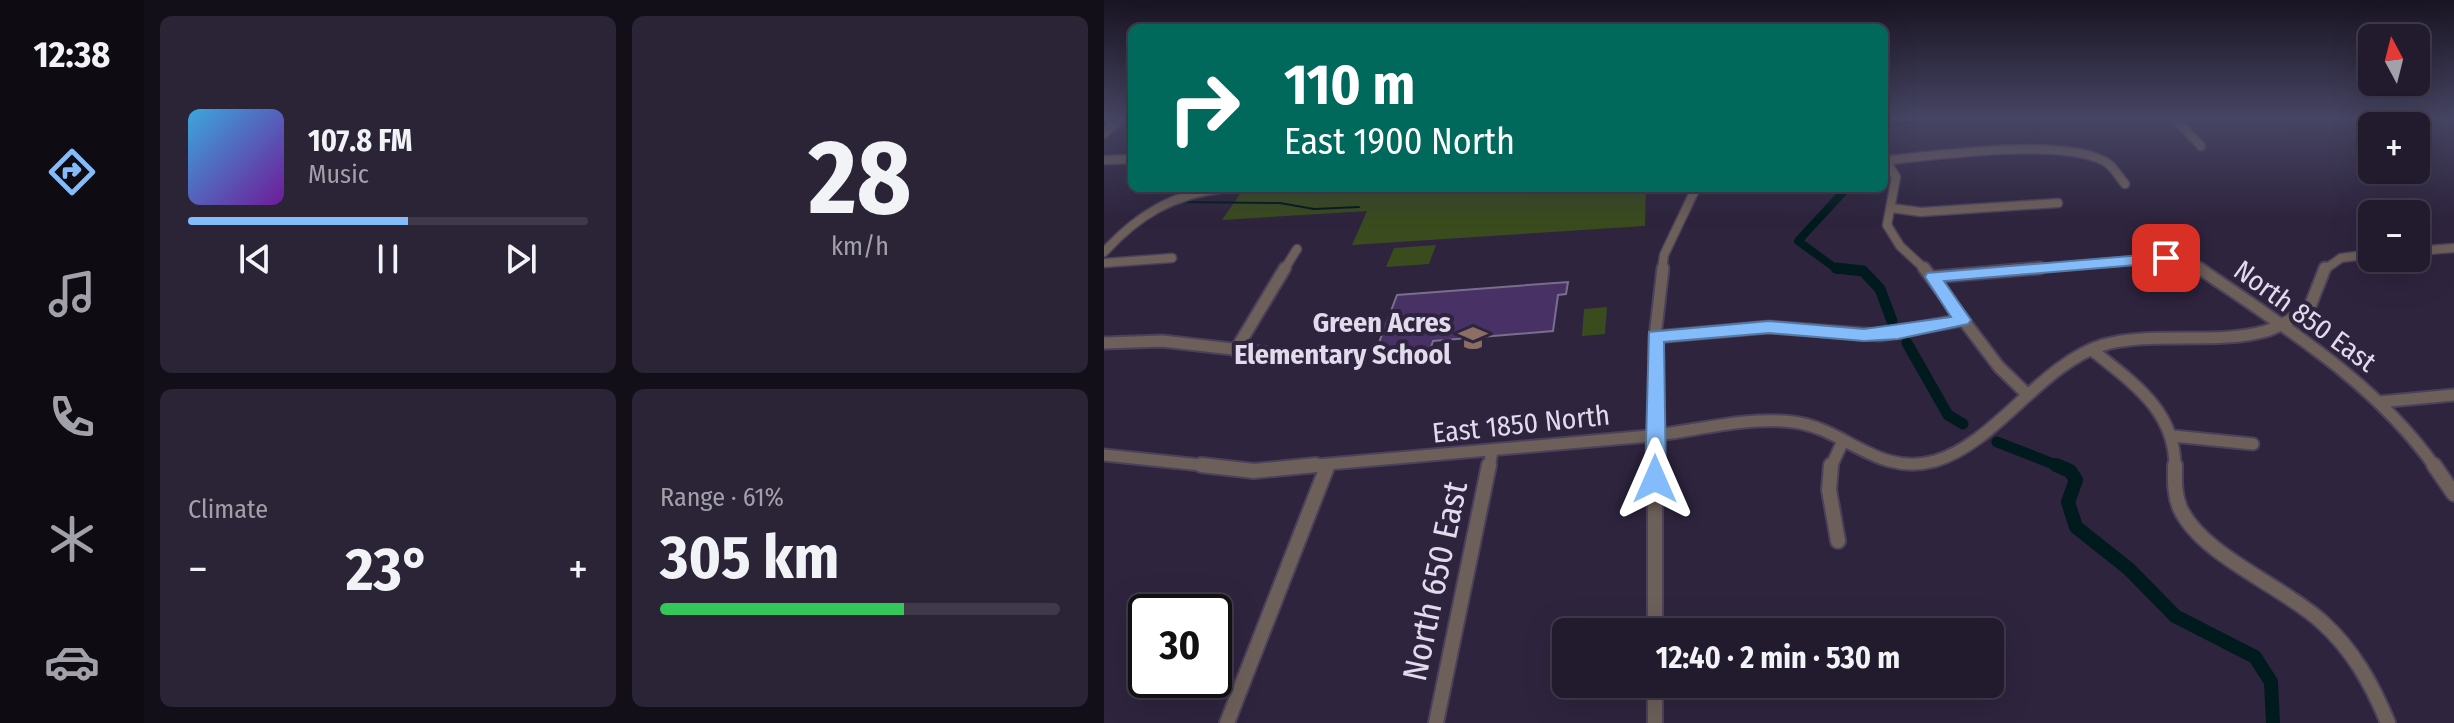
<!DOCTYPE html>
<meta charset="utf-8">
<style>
body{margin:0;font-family:"Fira Sans Condensed",sans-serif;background:#2a2436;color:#f1f3f6;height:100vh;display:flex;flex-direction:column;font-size:30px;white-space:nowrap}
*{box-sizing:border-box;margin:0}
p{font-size:26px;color:#a2a1aa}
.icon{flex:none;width:44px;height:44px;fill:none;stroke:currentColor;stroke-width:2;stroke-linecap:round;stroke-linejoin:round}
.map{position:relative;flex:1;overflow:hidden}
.drawer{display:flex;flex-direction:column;gap:16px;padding:16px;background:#130f19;width:960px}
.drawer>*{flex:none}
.banner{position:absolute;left:24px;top:24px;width:760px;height:168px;border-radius:12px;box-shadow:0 8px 32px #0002,0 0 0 2px #3f394a;background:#00695c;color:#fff;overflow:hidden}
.needle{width:52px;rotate:353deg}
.buttons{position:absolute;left:1254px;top:24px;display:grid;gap:16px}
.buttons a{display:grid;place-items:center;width:72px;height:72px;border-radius:12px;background:#221b2e;box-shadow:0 8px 32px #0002,0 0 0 2px #3f394a;font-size:40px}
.speed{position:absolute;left:24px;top:594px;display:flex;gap:16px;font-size:40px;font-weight:700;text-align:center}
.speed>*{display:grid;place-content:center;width:104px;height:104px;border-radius:50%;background:#221b2e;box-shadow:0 8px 32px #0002,0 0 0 2px #3f394a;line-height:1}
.speed .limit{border:4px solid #111;border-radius:12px;background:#fff;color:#111}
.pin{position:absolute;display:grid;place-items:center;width:68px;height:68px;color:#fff;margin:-34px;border-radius:16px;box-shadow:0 4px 12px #0006}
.me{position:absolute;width:88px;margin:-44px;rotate:0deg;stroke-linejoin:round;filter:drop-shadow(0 0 6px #0008)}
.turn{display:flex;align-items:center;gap:28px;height:168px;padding:0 24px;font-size:36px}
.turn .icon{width:104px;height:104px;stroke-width:2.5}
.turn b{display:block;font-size:56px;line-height:68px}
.big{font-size:60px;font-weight:700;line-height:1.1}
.drawer .tile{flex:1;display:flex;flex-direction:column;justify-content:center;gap:12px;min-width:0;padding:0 28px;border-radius:12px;background:#2a2436}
.drawer .dial{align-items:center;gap:0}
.dial b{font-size:104px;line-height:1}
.song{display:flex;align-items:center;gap:24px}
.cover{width:96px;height:96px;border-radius:12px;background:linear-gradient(135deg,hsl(200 70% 55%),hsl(280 70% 35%))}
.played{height:8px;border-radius:4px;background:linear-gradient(90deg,#84bcfb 55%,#3f394a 55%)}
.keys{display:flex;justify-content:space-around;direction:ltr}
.heat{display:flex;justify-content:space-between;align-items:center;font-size:44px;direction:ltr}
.charge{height:12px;border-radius:6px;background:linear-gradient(90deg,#34c759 61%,#3f394a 0)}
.drawer .tiles{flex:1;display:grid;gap:16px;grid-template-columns:repeat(2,1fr)}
.trip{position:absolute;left:448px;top:618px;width:452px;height:80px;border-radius:12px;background:#221b2e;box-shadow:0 8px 32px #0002,0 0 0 2px #3f394a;font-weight:700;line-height:80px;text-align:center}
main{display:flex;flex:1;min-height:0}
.dock{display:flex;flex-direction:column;width:144px;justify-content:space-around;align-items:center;background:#0e0b12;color:#a2a1aa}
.dock .icon{width:56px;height:56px}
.dock .active{color:#84bcfb}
.dock b{font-size:36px;color:#f1f3f6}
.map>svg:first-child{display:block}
.green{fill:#3a4b1e}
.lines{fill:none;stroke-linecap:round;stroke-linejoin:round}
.stream{stroke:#001a1d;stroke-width:2}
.canal-far2{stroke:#001a1d;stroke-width:8}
.canal-far1{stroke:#001a1d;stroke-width:11}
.canal{stroke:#001a1d;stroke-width:14}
.building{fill:#473165;stroke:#796e8c;stroke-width:2}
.minor-far2-casing{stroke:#4b415a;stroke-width:11}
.minor-far1-casing{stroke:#4b415a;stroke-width:15}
.minor-casing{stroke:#4b415a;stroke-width:18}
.minor-far2{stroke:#6d5f59;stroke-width:8}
.minor-far1{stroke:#6d5f59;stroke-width:11}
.minor{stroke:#6d5f59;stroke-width:14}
.route{fill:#84bcfb;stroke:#567aa3;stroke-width:2}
.labels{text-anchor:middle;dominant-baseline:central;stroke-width:8;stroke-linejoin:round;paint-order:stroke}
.street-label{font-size:28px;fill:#e1dbec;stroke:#2e243e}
.poi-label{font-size:28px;font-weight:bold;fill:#e1dbec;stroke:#2e243e;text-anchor:end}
.near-street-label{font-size:34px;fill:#e1dbec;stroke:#2e243e}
</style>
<main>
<nav class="dock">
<b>12:38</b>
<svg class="icon active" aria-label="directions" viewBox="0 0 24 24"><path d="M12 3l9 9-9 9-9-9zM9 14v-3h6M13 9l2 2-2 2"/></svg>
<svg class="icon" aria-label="music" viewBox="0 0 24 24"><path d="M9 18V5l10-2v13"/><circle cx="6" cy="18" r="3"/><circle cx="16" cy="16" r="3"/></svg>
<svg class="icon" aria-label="phone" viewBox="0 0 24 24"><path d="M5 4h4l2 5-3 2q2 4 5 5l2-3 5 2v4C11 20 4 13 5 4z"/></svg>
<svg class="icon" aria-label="climate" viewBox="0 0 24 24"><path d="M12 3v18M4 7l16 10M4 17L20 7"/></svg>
<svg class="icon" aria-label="car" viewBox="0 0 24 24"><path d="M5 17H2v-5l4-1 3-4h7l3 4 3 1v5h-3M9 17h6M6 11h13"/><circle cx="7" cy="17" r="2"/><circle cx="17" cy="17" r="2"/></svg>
</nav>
<section class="drawer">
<div class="tiles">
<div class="tile">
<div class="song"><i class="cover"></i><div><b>107.8 FM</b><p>Music</p></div></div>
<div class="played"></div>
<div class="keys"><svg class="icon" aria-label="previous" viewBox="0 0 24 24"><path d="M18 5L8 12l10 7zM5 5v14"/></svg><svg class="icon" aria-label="pause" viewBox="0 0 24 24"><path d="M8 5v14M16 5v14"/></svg><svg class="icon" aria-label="next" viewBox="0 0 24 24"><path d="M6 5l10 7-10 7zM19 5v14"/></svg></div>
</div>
<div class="tile dial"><b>28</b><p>km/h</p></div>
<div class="tile"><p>Climate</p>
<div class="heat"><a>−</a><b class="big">23°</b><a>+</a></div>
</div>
<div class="tile"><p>Range · 61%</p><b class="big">305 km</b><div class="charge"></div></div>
</div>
</section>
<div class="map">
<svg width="1350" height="723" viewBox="0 0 1350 723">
<rect width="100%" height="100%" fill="#2e243e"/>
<path class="green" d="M177,188h365l-1,38 -293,19 15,-34 -145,9 20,-29z
M332,245l-7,19 -43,3 8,-19z
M503,307l-2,27 -23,2 2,-27z"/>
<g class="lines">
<path class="stream" d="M783,125l88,-7
M75,202l101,1 34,6 45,-2"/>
<path class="canal-far2" d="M741,270h-7l-40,-29 49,-53"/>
<path class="canal-far1" d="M732,268l27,3 17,18 12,32
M803,343l41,72 15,9
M893,442l64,25"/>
<path class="canal" d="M952,465l14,6 6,9 -8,22 8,25 53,42 46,47 80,41 16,25 2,41"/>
</g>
<path class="building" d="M464,282l-2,12 -8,1 -5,36 -120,10 -6,19 -50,4 6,-16h-6l20,-53z"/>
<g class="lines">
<defs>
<path id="minor-far2" d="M1070,118l27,28
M1297,118l11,8
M0,134l17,-16
M780,157l12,20 -9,48 13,21 26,24
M0,160l28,-1
M784,160c51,-5 172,-22 216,1 9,4 15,16 21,23
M787,208l30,4 137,-9
M1312,251l38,-3
M0,252c35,-38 69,-58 121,-64
M0,263l68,-5
M180,270l13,-21
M558,270l2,-15 32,-67
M912,270l150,-12 36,12
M1220,270l17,-12 31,-4"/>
<path id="minor-far1" d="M820,268l75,99 29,28
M1095,268c85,59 175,113 236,199
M829,277l107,-9
M551,337l114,-10 111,8 82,-15
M0,343l58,-2 141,16
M988,350c41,33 83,60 83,117
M131,351l50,-83
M1275,402l75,-7
M1069,436l80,8
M0,455l116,12
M190,467c119,-10 237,-21 355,-31 47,-5 98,-20 144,-14 52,6 84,55 142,39 60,-17 106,-97 168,-116 48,-14 115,0 163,-14 14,-4 30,-15 43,-22l16,-41
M385,467l3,-16
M551,467v-130l8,-69
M727,467l11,-24"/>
<path id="minor" d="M97,465l53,6 62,-6
M551,465v167
M727,465l-2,25 9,51
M1071,465c0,15 -1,29 5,43 21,47 103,78 142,114 31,28 50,62 66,101
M1330,465l20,29
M551,684v39
M123,723l100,-256
M332,723l53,-258"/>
</defs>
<use href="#minor-far2" class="minor-far2-casing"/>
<use href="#minor-far1" class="minor-far1-casing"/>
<use href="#minor" class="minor-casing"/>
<use href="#minor-far2" class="minor-far2"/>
<use href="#minor-far1" class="minor-far1"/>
<use href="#minor" class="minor"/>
</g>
<linearGradient id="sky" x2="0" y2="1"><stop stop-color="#191422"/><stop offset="0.54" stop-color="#464563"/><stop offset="1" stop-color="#464563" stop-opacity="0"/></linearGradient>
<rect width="1350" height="219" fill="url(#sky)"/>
<path class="route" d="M1062,253l8,5 -2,4 -228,19 27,39 -3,4 -70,15 -34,2 -95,-8 -105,9 2,137 -11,8 -10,-8 4,-147 120,-11 95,8 87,-12 -26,-40 2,-4z"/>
<defs>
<symbol id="school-bare" viewBox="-9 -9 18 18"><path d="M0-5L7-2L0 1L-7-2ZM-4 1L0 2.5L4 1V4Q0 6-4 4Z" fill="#8d6e63" stroke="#2e243e" stroke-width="2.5" paint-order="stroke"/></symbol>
</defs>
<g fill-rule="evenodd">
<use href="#school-bare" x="349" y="318" width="40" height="40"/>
</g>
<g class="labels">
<g class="street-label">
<text transform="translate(1201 316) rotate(36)">North 850 East</text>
<text transform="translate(417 424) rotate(-6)">East 1850 North</text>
</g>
<g class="poi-label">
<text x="347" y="322">Green Acres<tspan x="347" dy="32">Elementary School</tspan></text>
</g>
<g class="near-street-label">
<text transform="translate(331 581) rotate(-78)">North 650 East</text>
</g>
</g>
</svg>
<div class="buttons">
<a><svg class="needle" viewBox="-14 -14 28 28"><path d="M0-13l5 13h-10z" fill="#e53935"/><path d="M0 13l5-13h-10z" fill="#a2a1aa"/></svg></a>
<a>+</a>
<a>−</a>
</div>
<div class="speed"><div class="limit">30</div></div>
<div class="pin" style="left:1062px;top:258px;background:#d93025"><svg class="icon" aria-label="arrive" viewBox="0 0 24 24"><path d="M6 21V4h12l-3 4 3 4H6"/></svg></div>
<svg class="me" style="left:551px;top:479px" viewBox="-20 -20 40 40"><path d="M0-17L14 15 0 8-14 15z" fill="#84bcfb" stroke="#fff" stroke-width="4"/></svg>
<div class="trip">12:40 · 2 min · 530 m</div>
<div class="banner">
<div class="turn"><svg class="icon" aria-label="right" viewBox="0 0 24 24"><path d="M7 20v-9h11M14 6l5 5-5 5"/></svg><div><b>110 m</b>East 1900 North</div></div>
</div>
</div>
</main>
